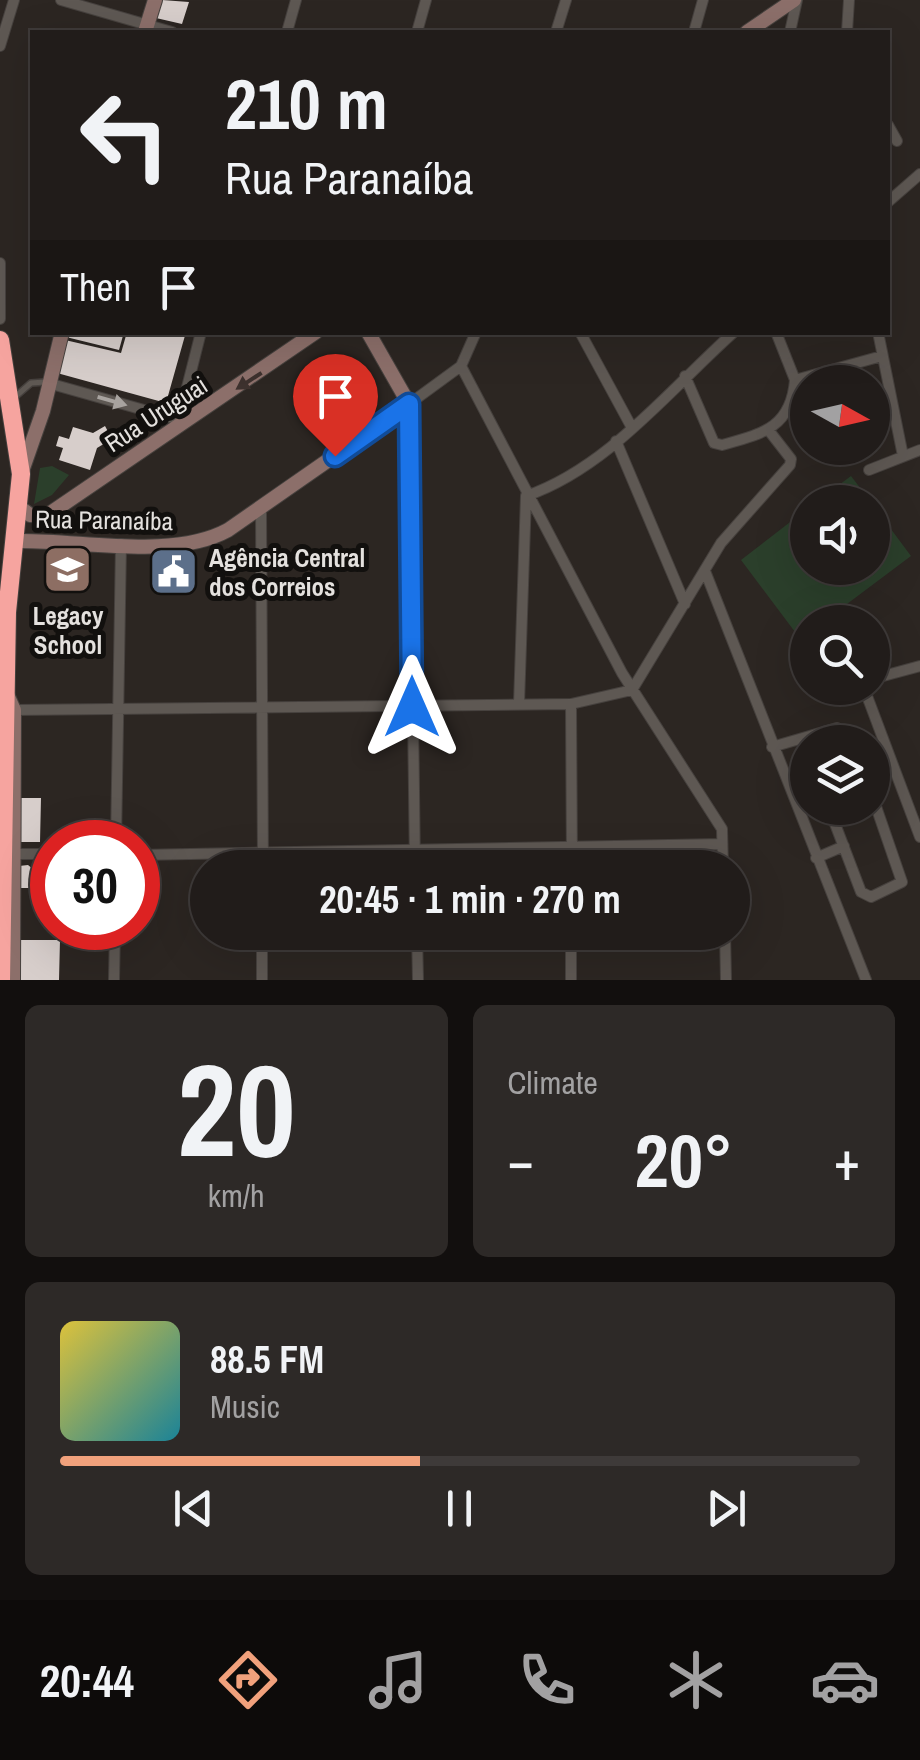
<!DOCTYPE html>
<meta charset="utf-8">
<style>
body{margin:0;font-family:"Archivo Narrow",sans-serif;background:#2d2927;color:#f1f3f6;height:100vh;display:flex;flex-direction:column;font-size:38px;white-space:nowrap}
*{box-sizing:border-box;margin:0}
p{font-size:32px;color:#a2a1a2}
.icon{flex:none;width:55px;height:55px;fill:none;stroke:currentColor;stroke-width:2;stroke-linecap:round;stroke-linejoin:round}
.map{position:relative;height:980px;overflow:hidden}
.side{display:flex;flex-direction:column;gap:25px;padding:25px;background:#120f0e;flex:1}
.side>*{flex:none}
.guide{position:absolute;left:30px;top:30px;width:860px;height:305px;border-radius:0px;box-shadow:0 10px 40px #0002,0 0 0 2px #3e3a39;background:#211c1a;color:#f1f3f6;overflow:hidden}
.needle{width:65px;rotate:98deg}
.controls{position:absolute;left:790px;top:365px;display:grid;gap:20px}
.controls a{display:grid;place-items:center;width:100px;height:100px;border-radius:50%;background:#211c1a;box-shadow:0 10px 40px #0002,0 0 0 2px #3e3a39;font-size:50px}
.speed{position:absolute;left:30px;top:820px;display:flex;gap:20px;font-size:50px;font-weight:700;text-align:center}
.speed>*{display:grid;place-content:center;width:130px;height:130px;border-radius:50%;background:#211c1a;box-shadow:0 10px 40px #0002,0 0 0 2px #3e3a39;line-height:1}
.speed .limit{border:15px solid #d22;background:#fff;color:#111}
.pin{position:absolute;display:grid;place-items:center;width:85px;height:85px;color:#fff;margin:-102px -42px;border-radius:50% 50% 50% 0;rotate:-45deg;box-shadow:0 0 10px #0007}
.pin .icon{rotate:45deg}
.me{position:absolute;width:110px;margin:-55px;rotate:0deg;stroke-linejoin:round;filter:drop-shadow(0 0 8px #0008)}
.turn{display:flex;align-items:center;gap:35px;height:210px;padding:0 30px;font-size:45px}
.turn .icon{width:130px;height:130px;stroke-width:2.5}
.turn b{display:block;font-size:70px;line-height:85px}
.then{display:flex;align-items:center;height:95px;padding:0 30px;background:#0003;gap:20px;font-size:38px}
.big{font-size:75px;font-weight:800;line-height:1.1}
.side .widget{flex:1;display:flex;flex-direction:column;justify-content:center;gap:15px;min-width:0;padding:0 35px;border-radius:15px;background:#2d2927}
.side .dial{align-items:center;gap:0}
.dial b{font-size:130px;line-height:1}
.song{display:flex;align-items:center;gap:30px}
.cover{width:120px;height:120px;border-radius:15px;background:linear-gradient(135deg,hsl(50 70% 55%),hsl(190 70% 35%))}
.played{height:10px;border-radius:5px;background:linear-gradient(90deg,#f1a17c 45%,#3e3a39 45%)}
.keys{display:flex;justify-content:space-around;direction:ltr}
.heat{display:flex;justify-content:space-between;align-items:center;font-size:55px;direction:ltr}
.side .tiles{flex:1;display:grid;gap:25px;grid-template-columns:1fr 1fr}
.widget:last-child{grid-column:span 2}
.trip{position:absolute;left:190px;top:850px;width:560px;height:100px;border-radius:50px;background:#211c1a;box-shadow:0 10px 40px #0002,0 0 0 2px #3e3a39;font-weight:800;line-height:100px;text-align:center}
.tab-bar{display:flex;height:160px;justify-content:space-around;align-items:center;background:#0d0b0a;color:#a2a1a2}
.tab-bar .icon{width:70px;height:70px}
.tab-bar .active{color:#f1a17c}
.tab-bar b{font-size:45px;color:#f1f3f6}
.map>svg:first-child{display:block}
.green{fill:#2b3f2b}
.building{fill:#d7cecb}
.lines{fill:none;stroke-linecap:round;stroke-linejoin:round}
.lane-casing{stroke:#46413e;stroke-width:8}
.street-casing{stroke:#46413e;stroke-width:12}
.secondary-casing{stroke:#46413e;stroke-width:16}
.highway-casing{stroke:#46413e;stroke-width:20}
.lane{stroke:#5e5853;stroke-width:5}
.street{stroke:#5e5853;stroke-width:10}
.secondary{stroke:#8c6f6a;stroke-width:14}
.highway{stroke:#f6a49f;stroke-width:18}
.oneway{fill:#3d312e}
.oneway2{fill:#a8a39f}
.route-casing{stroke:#114b97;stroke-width:25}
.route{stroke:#1a73e8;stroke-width:18}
.labels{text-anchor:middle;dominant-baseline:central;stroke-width:10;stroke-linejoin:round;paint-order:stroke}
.street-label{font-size:25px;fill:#e4e1de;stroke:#12100e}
.poi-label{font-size:25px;font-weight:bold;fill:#e4e1de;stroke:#12100e;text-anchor:start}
</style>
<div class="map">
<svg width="920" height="980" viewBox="0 0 920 980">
<rect width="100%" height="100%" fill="#2c2622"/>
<path class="green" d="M52,466l17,9 -17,20 -18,9 6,-36z
M851,476l20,26h-55z
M873,505l38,51 -88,66h-15l-1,12 -6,6 -60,-80 66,-51 1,59h64z"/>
<path class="building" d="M162,0l27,2 -7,22 -26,-6z
M67,332h57l-5,18 -53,-13z
M127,332h59l-20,71 -109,-30 8,-33 56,13z
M105,426l7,13 -15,9 -7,22 -31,-10 4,-12 -7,-2 3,-10 10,3 4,-12 20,6z
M19,798h22l-1,44h-21z
M28,865l6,5v18h-18l3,-22z
M17,940h43l-1,40h-42z"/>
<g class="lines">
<defs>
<path id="lane" d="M16,396l15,-13 14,-1"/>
<path id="street" d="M61,0l111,32
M287,32l9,-32
M417,32l9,-32
M556,32l10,-32
M694,32l9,-32
M790,32l7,-32
M847,32l2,-32
M0,46l14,-46
M888,125l9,16
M888,202l32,-28
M0,263v56
M580,332l51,94
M776,332l19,48
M878,332l25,124
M461,366l161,307 100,156 1,39
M685,376l29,67 8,2c40,-11 69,-17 73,-65l87,-24
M48,383l128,36
M178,423l23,-91
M616,441l69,163
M869,470l51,-20
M261,509l2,359
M705,571l161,409
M872,679l48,-13
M864,688l56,149
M519,704l7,-208c82,-28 144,-107 208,-164
M571,704l1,164
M14,710l557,-6 61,-14 89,-147 69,-78 1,-6 -21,-27
M772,747l65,-19
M829,808l32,84 10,5 31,-15 -30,-87
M116,842l5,-298
M15,854h37
M138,855l584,-11
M816,858l28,-12
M415,868l-6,-464 52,-38 15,-34
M417,932l1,48
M725,932l1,48
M114,980l1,-52
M262,980v-48
M571,980v-48"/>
<path id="secondary" d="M145,32l10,-32
M747,32l47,-32
M21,474l22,-63 19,-79
M18,506l12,9 16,1 270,-184
M14,541c65,-2 157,20 214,-11l181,-126 -41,-72
M6,692l8,18 -1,270"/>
<path id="highway" d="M0,340l21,134 -14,138 -6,368"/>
</defs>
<use href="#lane" class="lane-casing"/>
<use href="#street" class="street-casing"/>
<use href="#secondary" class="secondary-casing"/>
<use href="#highway" class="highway-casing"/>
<use href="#lane" class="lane"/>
<use href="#street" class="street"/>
<use href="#secondary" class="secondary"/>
<use href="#highway" class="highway"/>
</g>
<defs><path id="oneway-solid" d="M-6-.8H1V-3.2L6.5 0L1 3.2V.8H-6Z" transform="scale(2.5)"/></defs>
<use class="oneway" href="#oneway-solid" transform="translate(249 381) rotate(147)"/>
<use class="oneway2" href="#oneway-solid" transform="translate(112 401) rotate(16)"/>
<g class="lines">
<defs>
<path id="route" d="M335,456l74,-52 3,303"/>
</defs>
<use href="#route" class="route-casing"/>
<use href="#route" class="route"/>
</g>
<defs>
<symbol id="school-square" viewBox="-11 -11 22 22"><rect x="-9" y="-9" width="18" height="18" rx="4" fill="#8d6e63" stroke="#12100e"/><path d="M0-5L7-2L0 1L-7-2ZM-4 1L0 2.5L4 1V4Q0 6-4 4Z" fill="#fff"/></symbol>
<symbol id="civic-square" viewBox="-11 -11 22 22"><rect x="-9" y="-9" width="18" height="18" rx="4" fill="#5c6f8a" stroke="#12100e"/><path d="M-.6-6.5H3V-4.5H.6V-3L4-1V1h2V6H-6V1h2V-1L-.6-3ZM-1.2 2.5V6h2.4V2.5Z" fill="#fff"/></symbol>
</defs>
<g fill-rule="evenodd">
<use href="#school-square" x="40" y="542" width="55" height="55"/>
<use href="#civic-square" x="146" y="544" width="55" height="55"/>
</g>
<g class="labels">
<g class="street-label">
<text transform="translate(156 414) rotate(-33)">Rua Uruguai</text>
<text transform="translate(104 520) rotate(1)">Rua Paranaíba</text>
</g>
<g class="poi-label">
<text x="209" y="558">Agência Central<tspan x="209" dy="29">dos Correios</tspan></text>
<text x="68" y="616" text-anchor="middle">Legacy<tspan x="68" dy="29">School</tspan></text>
</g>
</g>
</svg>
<div class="controls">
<a><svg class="needle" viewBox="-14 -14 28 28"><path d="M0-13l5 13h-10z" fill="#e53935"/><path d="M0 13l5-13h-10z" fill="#a2a1a2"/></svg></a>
<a><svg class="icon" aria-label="sound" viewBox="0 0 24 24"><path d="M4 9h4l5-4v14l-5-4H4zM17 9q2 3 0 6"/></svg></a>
<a><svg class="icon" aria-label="search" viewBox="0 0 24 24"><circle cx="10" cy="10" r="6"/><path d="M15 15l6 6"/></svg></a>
<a><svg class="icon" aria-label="layers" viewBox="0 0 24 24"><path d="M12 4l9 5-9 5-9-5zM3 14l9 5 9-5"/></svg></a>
</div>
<div class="speed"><div class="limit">30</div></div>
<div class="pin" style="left:335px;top:456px;background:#d93025"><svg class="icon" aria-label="arrive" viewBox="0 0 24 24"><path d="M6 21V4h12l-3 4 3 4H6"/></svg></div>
<svg class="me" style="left:412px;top:707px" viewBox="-20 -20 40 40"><path d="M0-17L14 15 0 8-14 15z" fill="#1a73e8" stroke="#fff" stroke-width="4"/></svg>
<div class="trip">20:45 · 1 min · 270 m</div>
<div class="guide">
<div class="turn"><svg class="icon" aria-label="left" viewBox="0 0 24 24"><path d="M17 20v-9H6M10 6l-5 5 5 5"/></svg><div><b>210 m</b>Rua Paranaíba</div></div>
<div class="then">Then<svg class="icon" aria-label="arrive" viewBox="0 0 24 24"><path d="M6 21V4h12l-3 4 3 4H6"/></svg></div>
</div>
</div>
<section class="side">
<div class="tiles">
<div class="widget dial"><b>20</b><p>km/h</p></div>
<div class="widget"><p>Climate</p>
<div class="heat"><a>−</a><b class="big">20°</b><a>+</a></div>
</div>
<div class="widget">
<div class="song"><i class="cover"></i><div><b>88.5 FM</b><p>Music</p></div></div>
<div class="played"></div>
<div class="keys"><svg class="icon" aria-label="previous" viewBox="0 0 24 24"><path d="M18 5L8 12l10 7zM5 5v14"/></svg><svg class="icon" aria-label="pause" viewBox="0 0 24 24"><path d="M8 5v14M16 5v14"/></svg><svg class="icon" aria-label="next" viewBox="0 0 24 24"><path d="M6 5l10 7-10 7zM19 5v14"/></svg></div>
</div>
</div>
</section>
<nav class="tab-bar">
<b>20:44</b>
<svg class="icon active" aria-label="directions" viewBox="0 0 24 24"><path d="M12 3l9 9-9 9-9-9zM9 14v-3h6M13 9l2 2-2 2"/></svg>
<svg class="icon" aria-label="music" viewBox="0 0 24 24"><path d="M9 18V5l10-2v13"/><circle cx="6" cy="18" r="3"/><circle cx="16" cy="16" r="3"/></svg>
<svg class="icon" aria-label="phone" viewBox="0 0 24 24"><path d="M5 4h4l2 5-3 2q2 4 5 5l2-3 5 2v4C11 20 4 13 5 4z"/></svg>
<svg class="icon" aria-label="climate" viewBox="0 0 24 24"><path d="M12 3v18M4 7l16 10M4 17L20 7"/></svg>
<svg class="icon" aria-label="car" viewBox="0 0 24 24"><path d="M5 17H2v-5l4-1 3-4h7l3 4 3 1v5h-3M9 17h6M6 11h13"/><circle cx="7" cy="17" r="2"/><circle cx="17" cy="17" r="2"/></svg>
</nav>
